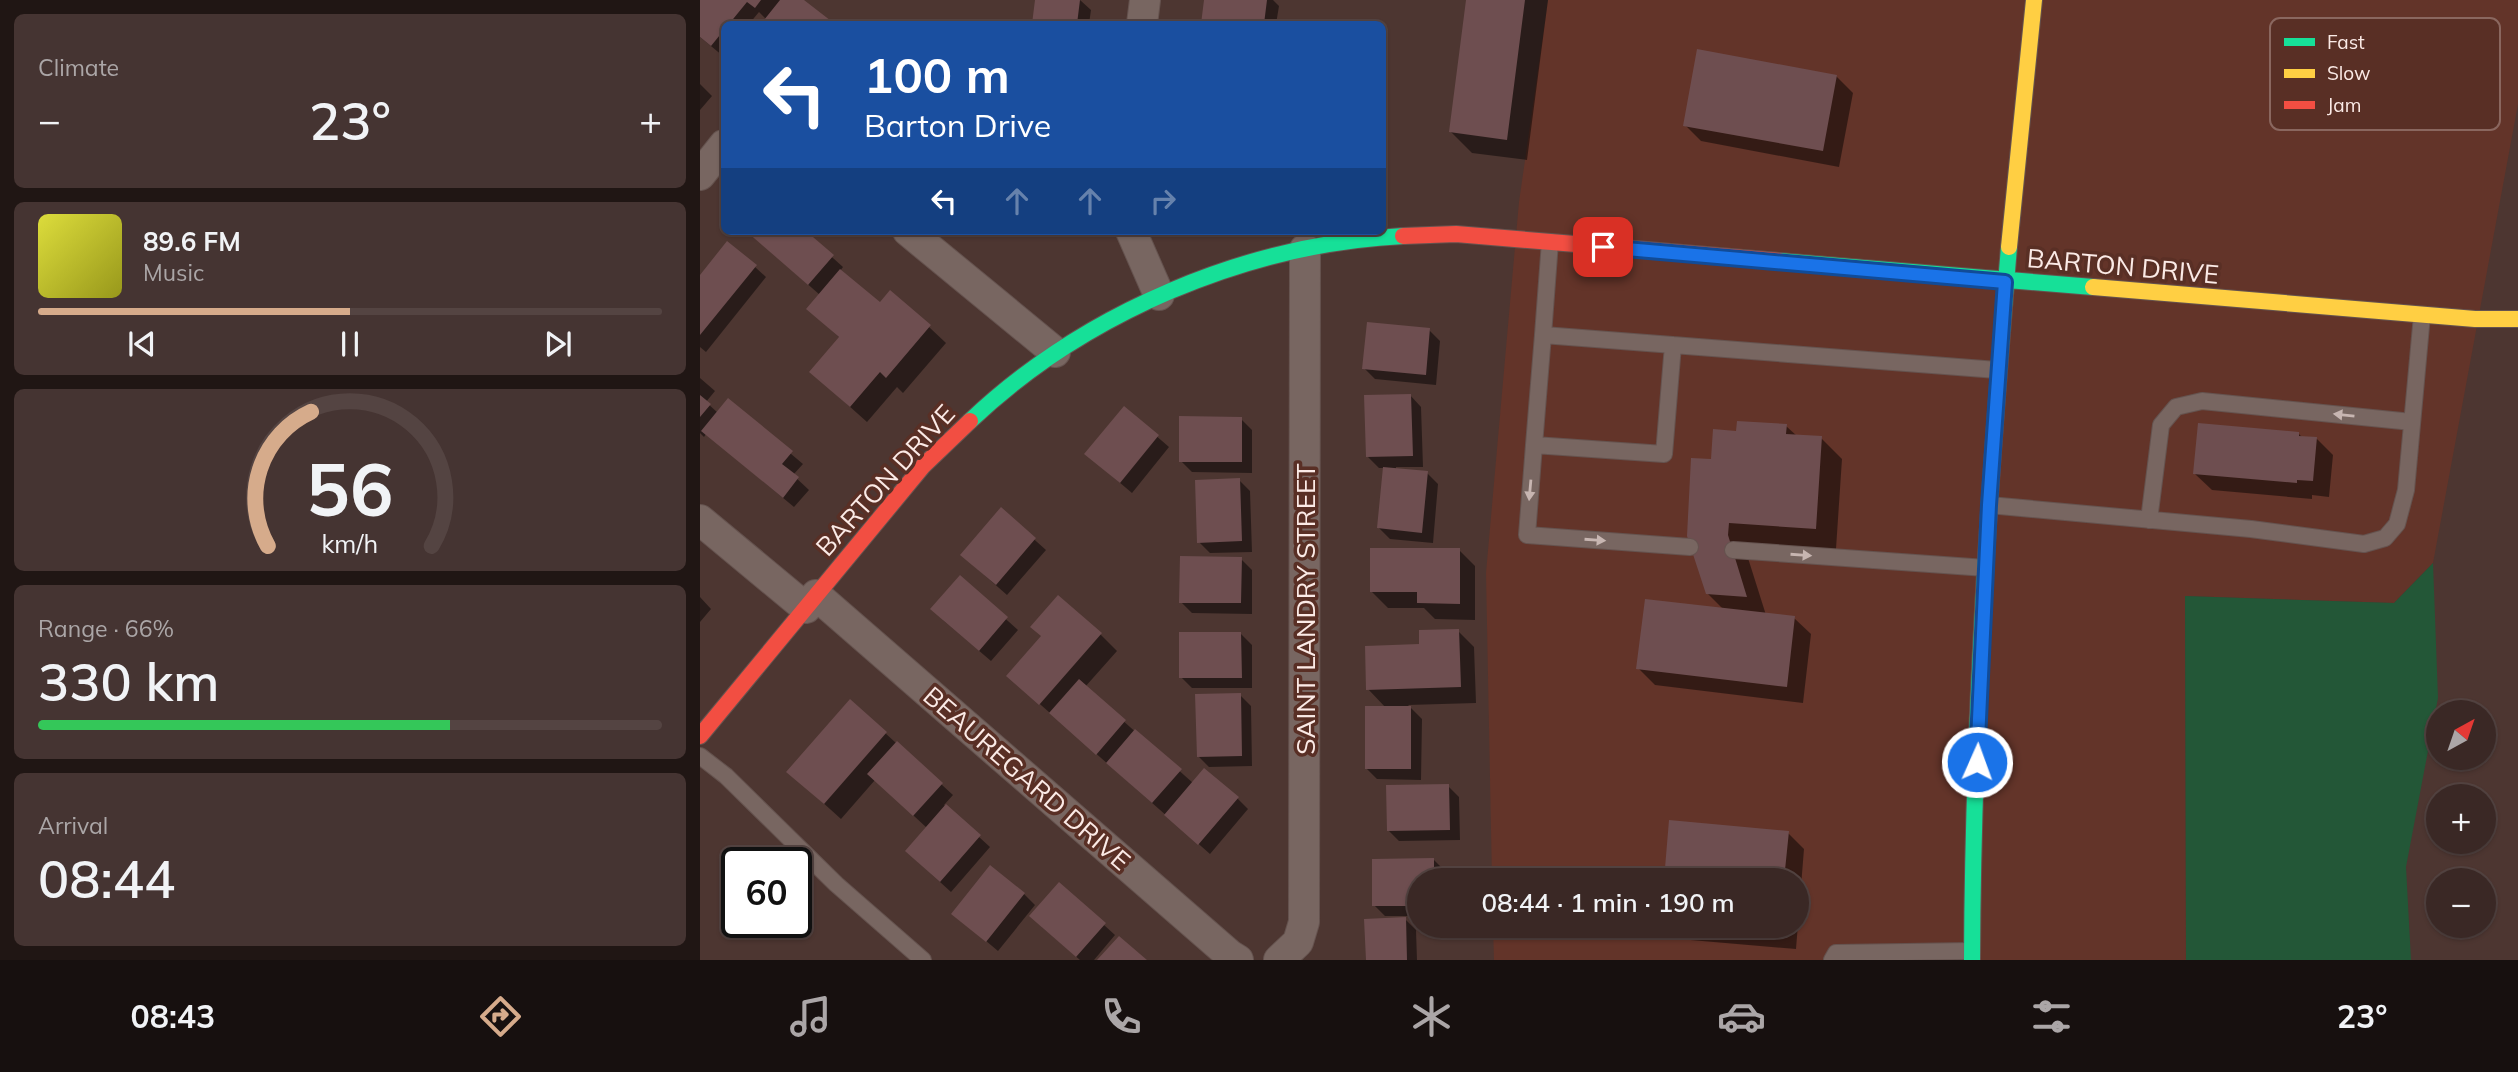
<!DOCTYPE html>
<meta charset="utf-8">
<style>
body{margin:0;font-family:Mulish,sans-serif;background:#453432;color:#f1f3f6;height:100vh;display:flex;flex-direction:column;font-size:26px;white-space:nowrap}
*{box-sizing:border-box;margin:0}
p{font-size:23px;color:#aba6a7}
.icon{flex:none;width:38px;height:38px;fill:none;stroke:currentColor;stroke-width:2;stroke-linecap:round;stroke-linejoin:round}
.map{position:relative;flex:1;overflow:hidden}
.sheet{display:flex;flex-direction:column;gap:14px;padding:14px;background:#201614;width:700px}
.sheet>*{flex:none}
.banner{position:absolute;left:21px;top:21px;width:665px;height:214px;border-radius:10px;box-shadow:0 2px 5px #0004,0 0 0 2px #544442;background:#1a4fa0;color:#fff;overflow:hidden}
.needle{width:46px;rotate:40deg}
.controls{position:absolute;left:1726px;top:700px;display:grid;gap:14px}
.controls a{display:grid;place-items:center;width:70px;height:70px;border-radius:50%;background:#3a2825;box-shadow:0 2px 5px #0004,0 0 0 2px #544442;font-size:35px}
.speed{position:absolute;left:21px;top:847px;display:flex;gap:14px;font-size:35px;font-weight:700;text-align:center}
.speed>*{display:grid;place-content:center;width:91px;height:91px;border-radius:50%;background:#3a2825;box-shadow:0 2px 5px #0004,0 0 0 2px #544442;line-height:1}
.speed .limit{border:4px solid #111;border-radius:10px;background:#fff;color:#111}
.pin{position:absolute;display:grid;place-items:center;width:60px;height:60px;color:#fff;margin:-30px;border-radius:14px;box-shadow:0 4px 10px #0006}
.me{position:absolute;width:77px;margin:-38px;rotate:2deg;stroke-linejoin:round;filter:drop-shadow(0 0 5px #0008)}
.turn{display:flex;align-items:center;gap:24px;height:147px;padding:0 28px;font-size:32px}
.turn .icon{width:91px;height:91px;stroke-width:2.5}
.turn b{display:block;font-size:49px;line-height:60px}
.lanes{display:flex;align-items:center;height:66px;padding:0 28px;background:#0003;justify-content:center;gap:35px;direction:ltr}
.lanes .off{opacity:.35}
.big{font-size:52px;font-weight:600;line-height:1.1}
.sheet .card{flex:1;display:flex;flex-direction:column;justify-content:center;gap:10px;min-width:0;padding:0 24px;border-radius:10px;background:#453432}
.sheet .dial{align-items:center;gap:0}
.dial svg{height:182px;overflow:visible;fill:none;stroke:#544442;stroke-width:7;stroke-linecap:round;text-anchor:middle}
.dial text{fill:#f1f3f6;stroke:none}
.song{display:flex;align-items:center;gap:21px}
.cover{width:84px;height:84px;border-radius:10px;background:linear-gradient(135deg,hsl(60 70% 55%),hsl(60 70% 35%))}
.played{height:7px;border-radius:4px;background:linear-gradient(90deg,#d6ab8b 50%,#544442 50%)}
.keys{display:flex;justify-content:space-around;direction:ltr}
.heat{display:flex;justify-content:space-between;align-items:center;font-size:38px;direction:ltr}
.charge{height:10px;border-radius:5px;background:linear-gradient(90deg,#34c759 66%,#544442 0)}
.trip{position:absolute;left:707px;top:868px;width:402px;height:70px;border-radius:35px;background:#3a2825;box-shadow:0 2px 5px #0004,0 0 0 2px #544442;font-weight:600;line-height:70px;text-align:center}
.menu{display:flex;height:112px;justify-content:space-around;align-items:center;background:#17100f;color:#aba6a7}
.menu .icon{width:49px;height:49px}
.menu .on{color:#d6ab8b}
.menu b{font-size:32px;color:#f1f3f6}
main{display:flex;flex:1;min-height:0}
.map>svg:first-child{display:block}
.built{fill:#633429}
.green{fill:#235737}
.shadow{fill:#0007}
.building{fill:#6e4e50}
.lines{fill:none;stroke-linecap:round;stroke-linejoin:round}
.lane-casing{stroke:#65534f;stroke-width:18}
.street-casing{stroke:#65534f;stroke-width:32}
.fast-casing{stroke:#65534f;stroke-width:18}
.slow-casing{stroke:#65534f;stroke-width:18}
.jam-casing{stroke:#65534f;stroke-width:18}
.lane{stroke:#786661;stroke-width:16}
.street{stroke:#786661;stroke-width:30}
.fast{stroke:#16e098;stroke-width:16}
.slow{stroke:#ffcf43;stroke-width:16}
.jam{stroke:#f24e42;stroke-width:16}
.oneway{fill:#c7b5b1}
.route-casing{stroke:#114b97;stroke-width:18}
.route{stroke:#1a73e8;stroke-width:12}
.labels{text-anchor:middle;dominant-baseline:central;stroke-width:7;stroke-linejoin:round;paint-order:stroke}
.street-label{font-size:26px;fill:#fbeae6;stroke:#592f25}
.key{fill:#592f25;stroke:#8a675f;stroke-width:2}
.key-label{font-size:19px;fill:#fbeae6}
</style>
<main>
<section class="sheet">
<div class="card"><p>Climate</p>
<div class="heat"><a>−</a><b class="big">23°</b><a>+</a></div>
</div>
<div class="card">
<div class="song"><i class="cover"></i><div><b>89.6 FM</b><p>Music</p></div></div>
<div class="played"></div>
<div class="keys"><svg class="icon" aria-label="previous" viewBox="0 0 24 24"><path d="M18 5L8 12l10 7zM5 5v14"/></svg><svg class="icon" aria-label="pause" viewBox="0 0 24 24"><path d="M8 5v14M16 5v14"/></svg><svg class="icon" aria-label="next" viewBox="0 0 24 24"><path d="M6 5l10 7-10 7zM19 5v14"/></svg></div>
</div>
<div class="card dial"><svg viewBox="0 0 100 80">
<path d="M14 69A42 42 0 1 1 86 69"/>
<path d="M14 69A42 42 0 0 1 33 10" stroke="#d6ab8b"/>
<text x="50" y="56" font-size="32" font-weight="700">56</text>
<text x="50" y="72" font-size="11">km/h</text>
</svg></div>
<div class="card"><p>Range · 66%</p><b class="big">330 km</b><div class="charge"></div></div>
<div class="card"><p>Arrival</p><b class="big">08:44</b></div>
</section>
<div class="map">
<svg width="1818" height="960" viewBox="0 0 1818 960">
<rect width="100%" height="100%" fill="#4d3631"/>
<path class="built" d="M848,0h970v104l-85,459 -39,40 -209,-7 1,364h-692l-1,-34h304v-46h-305l-6,-307 33,-371z"/>
<path class="green" d="M1733,563l5,135 -32,169 5,93h-225l-1,-364 209,7z"/>
<path class="shadow" d="M3,0h99l30,24h-61l-12,-12 -10,12h-25l-1,32 -23,-19v-34z
M336,0h44l11,10 -2,14h-56z
M506,0h67l6,6 -3,18h-74z
M767,0h81l-21,160 -55,-7 -21,-21z
M1136,76l17,17 -14,74 -138,-26 -16,-16z
M0,84l12,12 -12,14z
M47,231h56l40,36 -3,4 40,34 49,22 17,16 -43,50 -6,-6 -30,35 -56,-50 29,-34 -32,-29 12,-14z
M310,231h13l-5,6z
M55,267l11,10 -60,75 -6,-5v-70z
M729,330l11,11 -4,44 -61,-6 -11,-11z
M0,378l15,13 -9,11 12,11 10,-12 75,63 -10,11 16,15 -15,17 -88,-73 -2,3 -4,-4z
M710,395l11,12 2,60h-27v3l31,3 11,11 -5,59 -43,-4 -11,-11 5,-60h-5l-11,-11z
M424,408l45,39 -37,46 -46,-39z
M541,419l11,11v43l-60,-1 -11,-11z
M1086,426l11,10 24,2 21,21 -6,90 -87,-6 -1,15 18,57 28,3 17,16 -8,69 -148,-18 -17,-17 86,-58 -17,-17 6,-132 25,-29z
M1598,433l5,5 14,1 16,16 -4,42 -17,-2v4l-100,-9 -17,-16z
M539,480l11,11 2,61 -42,1 -11,-11z
M301,510l45,40 -39,45 -33,-29z
M759,550l16,16v54l-40,-1 -11,-11h-36l-16,-16z
M541,559l11,11v44l-60,-1 -11,-11z
M260,578l58,52 -27,31 -48,-41z
M0,597l11,12 -11,13z
M758,631l16,16 2,56 -68,2 14,14 -1,61 -44,-1 -11,-11 20,-60 -18,-19 53,-43z
M400,634l17,17 -32,36 108,96 44,15 11,11 -38,45 -202,-178z
M541,634l11,11v43h-60l-11,-11z
M540,695l11,11 1,60 -43,1 -11,-11z
M150,701l103,94 -9,10 46,42 -39,45 -33,-30 9,-34 -52,-48 -34,39 -52,-47z
M748,786l11,11 1,43 -61,1 -11,-11z
M970,822l118,11 16,16 -8,100 -117,-10 -13,-13h131v-46h-131z
M734,860l11,11v9h-26v36h-34l-11,-11z
M324,894l11,11 -37,46 -44,-37z
M705,919l11,11 1,30h-49z
M404,925l11,10 -21,25h-14l-38,-33z"/>
<path class="building" d="M0,0h61l-6,8 -8,-6 -18,22h-5v6l-13,16 -11,-9z
M80,0h24l31,24h-66l-5,-4z
M335,0h45l-3,24h-45z
M504,0h63l-3,24h-63z
M766,0h59l-18,140 -58,-8z
M997,49l140,26 -14,76 -140,-25z
M46,231h60l28,24 -26,30z
M27,241l30,24 -57,70v-60z
M140,269l40,33 10,-12 41,35 -45,53 -6,-6 -30,35 -41,-35 30,-35 -33,-28z
M667,322l63,6 -4,47 -64,-6z
M711,394l2,62 -47,1 -2,-62z
M0,395l11,9 -11,13z
M28,398l65,53 -11,13 17,13 -16,21 -82,-67z
M424,406l35,29 -39,48 -36,-29z
M479,416l63,1v45h-63z
M1037,421l50,3 -1,10 36,2 -6,93 -87,-6 -1,12 19,62 -41,-3 -19,-58 4,-78 20,1 2,-30 23,2z
M1498,423l101,9v4l18,1 -4,44 -16,-1v3l-104,-9z
M683,467l45,4 -6,62 -45,-5z
M540,478l2,63 -45,2 -2,-63z
M301,507l35,31 -40,47 -36,-30z
M670,548h90v56l-43,-1v-11h-47z
M480,556l62,1 -1,46h-62z
M260,575l48,42 -29,34 -49,-42z
M358,595l44,38 -63,72 -33,-29 35,-40 -11,-9z
M945,599l150,17 -8,71 -151,-18z
M759,629l2,58 -95,3 -1,-44 54,-2v-14z
M479,632h62l1,46h-63z
M379,679l47,41 -30,35 -47,-42z
M541,693l1,63 -45,1 -2,-63z
M150,699l37,33 -63,72 -38,-32z
M665,706h46v63h-46z
M435,729l47,40 -30,34 -46,-40z
M197,741l46,42 -30,33 -46,-42z
M504,768l35,29 -41,48 -34,-30z
M749,784l1,46 -63,1 -1,-46z
M246,804l35,31 -41,47 -35,-31z
M969,820l120,11 -5,49h-120z
M734,858v22h-15v26h-47v-47z
M290,865l35,28 -39,49 -35,-28z
M359,882l47,41 -30,34 -47,-41z
M706,917l1,43h-41l-2,-41z
M1015,926h66l-1,7 -65,-5z
M419,936l28,24h-50z"/>
<g class="lines">
<defs>
<path id="lane" d="M850,242l-7,93 454,35
M843,335l-9,110 130,9 9,-109
M834,445l-7,90 163,12
M1289,505l262,24 113,15 21,-6 12,-14 9,-34 16,-175
M1449,520l12,-95 15,-18 26,-6 210,21
M1033,550l253,18
M0,756l26,20 110,108 87,76
M1132,960l4,-7 136,-2"/>
<path id="street" d="M442,24l3,-24
M0,175l24,-30
M208,231l147,121
M431,231l28,64
M0,520l106,88
M116,595l414,360 8,5
M579,960l19,-18 6,-20 1,-673"/>
<path id="fast" d="M1079,261l314,26
M270,421c114,-108 276,-177 433,-185
M1272,960c1,-238 17,-476 37,-713"/>
<path id="slow" d="M1309,247l25,-247
M1393,287l382,32h43"/>
<path id="jam" d="M703,236l53,-2 323,27
M0,736l223,-270 47,-45"/>
</defs>
<use href="#lane" class="lane-casing"/>
<use href="#street" class="street-casing"/>
<use href="#fast" class="fast-casing"/>
<use href="#slow" class="slow-casing"/>
<use href="#jam" class="jam-casing"/>
<use href="#lane" class="lane"/>
<use href="#street" class="street"/>
<use href="#fast" class="fast"/>
<use href="#slow" class="slow"/>
<use href="#jam" class="jam"/>
</g>
<defs><path id="oneway-solid" d="M-6-.8H1V-3.2L6.5 0L1 3.2V.8H-6Z" transform="scale(1.75)"/></defs>
<g class="oneway">
<use href="#oneway-solid" transform="translate(1644 415) rotate(-174)"/>
<use href="#oneway-solid" transform="translate(830 490) rotate(95)"/>
<use href="#oneway-solid" transform="translate(895 540) rotate(4)"/>
<use href="#oneway-solid" transform="translate(1101 555) rotate(4)"/>
</g>
<g class="lines">
<defs>
<path id="route" d="M903,247l402,35 -16,223 -12,257"/>
</defs>
<use href="#route" class="route-casing"/>
<use href="#route" class="route"/>
</g>
<g class="labels">
<g class="street-label">
<text transform="translate(1423 266) rotate(5)">BARTON DRIVE</text>
<text transform="translate(185 480) rotate(-48)">BARTON DRIVE</text>
<text transform="translate(605 609) rotate(-90)">SAINT LANDRY STREET</text>
<text transform="translate(327 778) rotate(41)">BEAUREGARD DRIVE</text>
</g>
</g>
<rect x="1570" y="18" width="230" height="112" rx="10" class="key"/>
<rect x="1584" y="38" width="31" height="8" fill="#16e098"/>
<rect x="1584" y="69" width="31" height="9" fill="#ffcf43"/>
<rect x="1584" y="101" width="31" height="8" fill="#f24e42"/>
<g class="key-label">
<text x="1627" y="49">Fast</text>
<text x="1627" y="80">Slow</text>
<text x="1627" y="112">Jam</text>
</g>
</svg>
<div class="controls">
<a><svg class="needle" viewBox="-14 -14 28 28"><path d="M0-13l5 13h-10z" fill="#e53935"/><path d="M0 13l5-13h-10z" fill="#aba6a7"/></svg></a>
<a>+</a>
<a>−</a>
</div>
<div class="speed"><div class="limit">60</div></div>
<div class="pin" style="left:903px;top:247px;background:#d93025"><svg class="icon" aria-label="arrive" viewBox="0 0 24 24"><path d="M6 21V4h12l-3 4 3 4H6"/></svg></div>
<svg class="me" style="left:1277px;top:762px" viewBox="-20 -20 40 40"><circle r="17" fill="#1a73e8" stroke="#fff" stroke-width="3"/><path d="M0-11L8 9 0 5-8 9z" fill="#fff"/></svg>
<div class="trip">08:44 · 1 min · 190 m</div>
<div class="banner">
<div class="turn"><svg class="icon" aria-label="left" viewBox="0 0 24 24"><path d="M17 20v-9H6M10 6l-5 5 5 5"/></svg><div><b>100 m</b>Barton Drive</div></div>
<div class="lanes"><svg class="icon" aria-label="left" viewBox="0 0 24 24"><path d="M17 20v-9H6M10 6l-5 5 5 5"/></svg><svg class="icon off" aria-label="ahead" viewBox="0 0 24 24"><path d="M12 20V5M6 11l6-6 6 6"/></svg><svg class="icon off" aria-label="ahead" viewBox="0 0 24 24"><path d="M12 20V5M6 11l6-6 6 6"/></svg><svg class="icon off" aria-label="right" viewBox="0 0 24 24"><path d="M7 20v-9h11M14 6l5 5-5 5"/></svg></div>
</div>
</div>
</main>
<nav class="menu">
<b>08:43</b>
<svg class="icon on" aria-label="directions" viewBox="0 0 24 24"><path d="M12 3l9 9-9 9-9-9zM9 14v-3h6M13 9l2 2-2 2"/></svg>
<svg class="icon" aria-label="music" viewBox="0 0 24 24"><path d="M9 18V5l10-2v13"/><circle cx="6" cy="18" r="3"/><circle cx="16" cy="16" r="3"/></svg>
<svg class="icon" aria-label="phone" viewBox="0 0 24 24"><path d="M5 4h4l2 5-3 2q2 4 5 5l2-3 5 2v4C11 20 4 13 5 4z"/></svg>
<svg class="icon" aria-label="climate" viewBox="0 0 24 24"><path d="M12 3v18M4 7l16 10M4 17L20 7"/></svg>
<svg class="icon" aria-label="car" viewBox="0 0 24 24"><path d="M5 17H2v-5l4-1 3-4h7l3 4 3 1v5h-3M9 17h6M6 11h13"/><circle cx="7" cy="17" r="2"/><circle cx="17" cy="17" r="2"/></svg>
<svg class="icon" aria-label="filters" viewBox="0 0 24 24"><path d="M4 7h16M4 17h16"/><circle cx="9" cy="7" r="2"/><circle cx="15" cy="17" r="2"/></svg>
<b>23°</b>
</nav>
